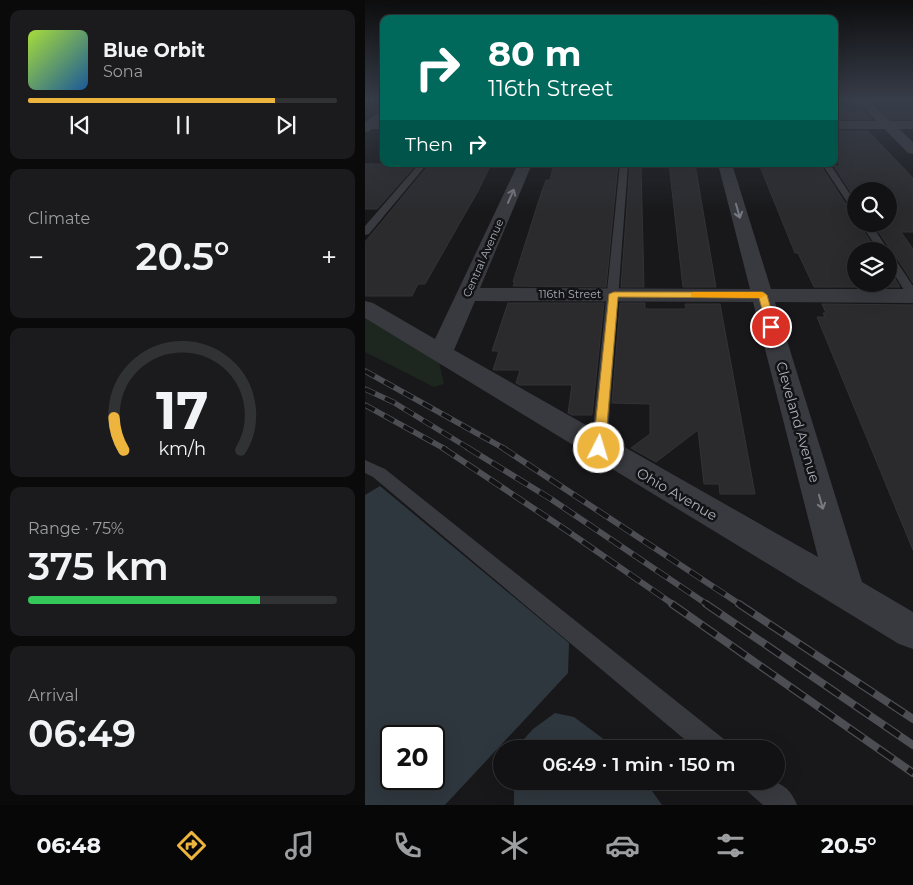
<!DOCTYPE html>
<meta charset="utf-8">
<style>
body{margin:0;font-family:Montserrat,sans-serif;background:#1b1b1d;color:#f1f3f6;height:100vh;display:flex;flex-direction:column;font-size:19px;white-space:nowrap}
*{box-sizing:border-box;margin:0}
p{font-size:16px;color:#9c9ea0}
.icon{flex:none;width:28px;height:28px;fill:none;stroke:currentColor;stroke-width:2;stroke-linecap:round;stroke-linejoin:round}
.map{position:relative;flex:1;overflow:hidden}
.side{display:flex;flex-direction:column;gap:10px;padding:10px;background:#0a0a0b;width:365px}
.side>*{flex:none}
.top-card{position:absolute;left:15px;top:15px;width:458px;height:152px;border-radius:10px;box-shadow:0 5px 20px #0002,0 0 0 1px #313234;background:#00695c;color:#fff;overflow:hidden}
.controls{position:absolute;left:482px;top:182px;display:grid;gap:10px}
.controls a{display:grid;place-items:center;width:50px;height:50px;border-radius:50%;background:#121214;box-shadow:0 5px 20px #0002,0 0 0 1px #313234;font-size:25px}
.speed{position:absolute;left:15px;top:725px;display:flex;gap:10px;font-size:25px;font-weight:700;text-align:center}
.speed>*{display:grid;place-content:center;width:65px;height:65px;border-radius:50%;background:#121214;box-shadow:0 5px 20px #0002,0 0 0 1px #313234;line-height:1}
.speed .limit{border:2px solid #111;border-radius:8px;background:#fff;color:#111}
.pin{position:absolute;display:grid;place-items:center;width:42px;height:42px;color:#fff;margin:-21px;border:2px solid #fff;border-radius:50%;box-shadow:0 1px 5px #0007}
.me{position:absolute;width:55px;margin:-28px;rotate:5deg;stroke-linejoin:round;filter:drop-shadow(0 0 4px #0008)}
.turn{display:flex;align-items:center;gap:18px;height:105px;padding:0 25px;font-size:22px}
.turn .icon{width:65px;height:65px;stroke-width:2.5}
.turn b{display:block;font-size:35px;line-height:42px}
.then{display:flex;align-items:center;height:48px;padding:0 25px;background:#0003;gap:10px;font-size:19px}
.big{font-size:38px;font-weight:600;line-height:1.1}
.side .tile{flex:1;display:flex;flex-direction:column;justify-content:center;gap:8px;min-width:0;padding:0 18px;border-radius:10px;background:#1b1b1d}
.side .dial{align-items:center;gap:0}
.dial svg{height:130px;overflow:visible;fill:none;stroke:#313234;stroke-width:7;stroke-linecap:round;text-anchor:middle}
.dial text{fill:#f1f3f6;stroke:none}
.song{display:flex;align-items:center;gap:15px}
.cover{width:60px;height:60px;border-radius:8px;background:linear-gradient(135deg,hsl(80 70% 55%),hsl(210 70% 35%))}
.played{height:5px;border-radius:2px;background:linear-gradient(90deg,#edb43e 80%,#313234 80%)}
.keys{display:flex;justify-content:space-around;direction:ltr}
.heat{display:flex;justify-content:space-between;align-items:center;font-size:28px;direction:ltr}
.charge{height:8px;border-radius:4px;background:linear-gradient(90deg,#34c759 75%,#313234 0)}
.trip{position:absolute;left:128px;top:740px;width:292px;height:50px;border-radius:25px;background:#121214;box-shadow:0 5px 20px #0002,0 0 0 1px #313234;font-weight:600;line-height:50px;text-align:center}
.tabs{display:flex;height:80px;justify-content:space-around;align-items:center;background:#070708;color:#9c9ea0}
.tabs .icon{width:35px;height:35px}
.tabs .current{color:#edb43e}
.tabs b{font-size:22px;color:#f1f3f6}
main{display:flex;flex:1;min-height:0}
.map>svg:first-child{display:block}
.green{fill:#1e2620}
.water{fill:#2f373e;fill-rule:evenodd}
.building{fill:#2b2b2e;stroke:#333236}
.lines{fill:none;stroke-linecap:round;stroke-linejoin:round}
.service{fill:#393a3f;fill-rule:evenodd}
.minor{fill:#393a3f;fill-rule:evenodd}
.tertiary{fill:#393a3f;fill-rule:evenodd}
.rail-far2-casing{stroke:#4d4e54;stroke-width:5.5}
.rail-far1-casing{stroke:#4d4e54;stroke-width:6}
.rail-casing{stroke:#4d4e54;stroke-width:8}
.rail-far2{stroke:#131316;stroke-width:4;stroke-dasharray:11;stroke-linecap:butt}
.rail-far1{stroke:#131316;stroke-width:4.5;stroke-dasharray:14;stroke-linecap:butt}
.rail{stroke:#131316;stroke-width:5.5;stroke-dasharray:18;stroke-linecap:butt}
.oneway{stroke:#787a83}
.route{fill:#edb43e;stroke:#9a7528}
.slow{fill:#f59e0b}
.labels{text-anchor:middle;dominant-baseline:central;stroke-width:5;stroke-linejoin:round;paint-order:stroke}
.far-street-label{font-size:11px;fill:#abafba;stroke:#131316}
.street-label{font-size:14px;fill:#abafba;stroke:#131316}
</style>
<main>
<section class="side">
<div class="tile">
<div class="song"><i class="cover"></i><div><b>Blue Orbit</b><p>Sona</p></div></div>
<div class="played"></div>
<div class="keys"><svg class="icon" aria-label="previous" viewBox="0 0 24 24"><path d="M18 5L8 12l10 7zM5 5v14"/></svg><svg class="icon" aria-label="pause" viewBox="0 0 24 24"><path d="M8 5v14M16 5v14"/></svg><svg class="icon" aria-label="next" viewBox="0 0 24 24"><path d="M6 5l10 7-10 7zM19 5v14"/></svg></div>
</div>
<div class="tile"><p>Climate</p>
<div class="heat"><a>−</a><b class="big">20.5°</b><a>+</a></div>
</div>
<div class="tile dial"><svg viewBox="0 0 100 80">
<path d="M14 69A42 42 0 1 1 86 69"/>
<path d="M14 69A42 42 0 0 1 8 49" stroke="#edb43e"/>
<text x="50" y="56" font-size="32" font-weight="700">17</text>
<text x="50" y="72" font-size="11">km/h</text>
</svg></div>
<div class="tile"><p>Range · 75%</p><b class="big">375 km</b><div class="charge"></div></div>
<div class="tile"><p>Arrival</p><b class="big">06:49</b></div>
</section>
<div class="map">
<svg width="548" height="805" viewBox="0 0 548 805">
<rect width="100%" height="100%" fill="#18181a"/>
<path class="green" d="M0,314l73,44 6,26 -10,3 -69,-35z"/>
<path class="water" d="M15,486l189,157 -1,30 -123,132h-80v-310zM26,736h43v43h-43z
M190,713l19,4 43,32h-102l18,-20z
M149,781h131l17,24h-148z"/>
<path class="building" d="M469,99h19l19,20h-38z
M505,99h43v20h-22z
M469,131h34l45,47v54h-12l12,17v34l-18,-28 -5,-2 1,-3 -18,-26h16v-33h-33v9l-22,-34h6l-6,-10z
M0,164h40l-1,2h11l-38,43h-12z
M189,164h64l-12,123 -93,-1 2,-4h-2l26,-82 7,-20h4z
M265,164h11l3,123h-23z
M304,164h26l21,123h-33z
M394,164l62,2 30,46 5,2v10h3l18,27h-21v33h33v-15l11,18h-86l-16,-34h-3z
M63,166h62l-12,25 -53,93h-7l-6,12h-47v-54z
M143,303h96l-12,112h-20l-4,-2 4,-28h-52l-4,-2 4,-13h-27l6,-19h-7z
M255,303h25v6h41l-1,-5h35l35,190h-35l-1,-10h-15l-6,-54 -42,32 -25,-14 19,-14v-30l-38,-1z
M457,304l91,1v245l-96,-233h8l-2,-4h3z"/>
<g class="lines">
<path class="service" d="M54,164h8l-58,70 -4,1v-9z
M255,164h8l-21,284 -2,4 -6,1 -6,-1 -2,-4z
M457,164h8l26,39v9l-3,-1z
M496,224h10l18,27v1l-10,-1z
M524,255l4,1 20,30v13l-4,-1 -20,-32z
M0,460l20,9 340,271 3,9h-32l-323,-272 -8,-4z
M377,781c25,0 44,-4 55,24h-34l-17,-15z"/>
<path class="minor" d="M490,99h12l46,43v12l-5,-1z
M19,109v10l-15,12 -4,1v-10z
M153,164h14l-52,124 270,1 -32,-125h14l39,125h142v14l-138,-1 87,280 51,30v37l-14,-5 -534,-326v-17l8,2 62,36zM110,301l278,1 65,255 -364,-207z"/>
<path class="tertiary" d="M0,121h19v8h-19z
M469,121h79v8h-79z"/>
<defs>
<path id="rail-far2" d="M0,371l140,78
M0,389l28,13 77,47
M0,405l80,44"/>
<path id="rail-far1" d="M78,448l123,82 108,75
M103,448l83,51 157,106
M138,448l238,157"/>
<path id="rail" d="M307,604l241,169
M341,604l207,141
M374,604l174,115"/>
</defs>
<use href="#rail-far2" class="rail-far2-casing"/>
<use href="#rail-far1" class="rail-far1-casing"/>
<use href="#rail" class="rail-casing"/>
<use href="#rail-far2" class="rail-far2"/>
<use href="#rail-far1" class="rail-far1"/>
<use href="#rail" class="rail"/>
</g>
<defs><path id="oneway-shaft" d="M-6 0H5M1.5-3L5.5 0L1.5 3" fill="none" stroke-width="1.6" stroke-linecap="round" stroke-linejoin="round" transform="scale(1.25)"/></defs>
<g class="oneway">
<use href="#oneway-shaft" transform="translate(146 196) rotate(-66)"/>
<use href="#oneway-shaft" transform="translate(373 211) rotate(74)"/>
<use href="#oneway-shaft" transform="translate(456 502) rotate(74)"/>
</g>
<linearGradient id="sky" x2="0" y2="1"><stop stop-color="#0d0d0e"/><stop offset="0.47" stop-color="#373d49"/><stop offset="1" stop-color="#373d49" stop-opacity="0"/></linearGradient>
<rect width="548" height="212" fill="url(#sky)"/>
<path class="route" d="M249,292h149l4,3 9,32 -5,3 -4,-3 -8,-29 -141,-1 -13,151 -6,4 -6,-4 16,-154z"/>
<path class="slow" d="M329,292h67l5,3 -5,3 -70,-1v-4z"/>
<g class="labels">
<g class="far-street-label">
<text transform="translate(118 258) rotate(-66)">Central Avenue</text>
<text x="205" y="294">116th Street</text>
</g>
<g class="street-label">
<text transform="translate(433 422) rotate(74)">Cleveland Avenue</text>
<text transform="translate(312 494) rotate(30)">Ohio Avenue</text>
</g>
</g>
</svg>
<div class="controls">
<a><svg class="icon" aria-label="search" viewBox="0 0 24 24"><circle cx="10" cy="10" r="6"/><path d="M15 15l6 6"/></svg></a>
<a><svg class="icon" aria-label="layers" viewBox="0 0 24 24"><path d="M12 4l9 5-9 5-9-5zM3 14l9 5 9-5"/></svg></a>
</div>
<div class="speed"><div class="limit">20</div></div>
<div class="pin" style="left:406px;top:327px;background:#d93025"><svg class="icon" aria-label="arrive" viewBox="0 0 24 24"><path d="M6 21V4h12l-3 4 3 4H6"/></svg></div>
<svg class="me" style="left:234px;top:448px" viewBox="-20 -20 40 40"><circle r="17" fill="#edb43e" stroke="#fff" stroke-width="3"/><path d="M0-11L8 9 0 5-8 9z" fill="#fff"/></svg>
<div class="trip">06:49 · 1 min · 150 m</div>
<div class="top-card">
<div class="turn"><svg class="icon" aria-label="right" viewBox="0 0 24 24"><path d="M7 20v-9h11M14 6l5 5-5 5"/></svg><div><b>80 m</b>116th Street</div></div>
<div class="then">Then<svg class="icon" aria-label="right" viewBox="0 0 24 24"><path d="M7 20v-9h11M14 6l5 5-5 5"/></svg></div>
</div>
</div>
</main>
<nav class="tabs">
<b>06:48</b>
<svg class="icon current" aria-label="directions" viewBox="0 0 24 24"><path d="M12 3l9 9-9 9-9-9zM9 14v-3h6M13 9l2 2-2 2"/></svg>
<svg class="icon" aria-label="music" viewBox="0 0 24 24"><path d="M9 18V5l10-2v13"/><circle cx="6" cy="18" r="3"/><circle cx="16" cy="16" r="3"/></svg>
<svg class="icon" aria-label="phone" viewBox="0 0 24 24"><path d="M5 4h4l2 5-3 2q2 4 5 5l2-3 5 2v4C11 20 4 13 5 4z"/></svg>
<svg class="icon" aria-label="climate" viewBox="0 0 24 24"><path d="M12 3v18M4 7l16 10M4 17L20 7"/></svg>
<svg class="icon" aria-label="car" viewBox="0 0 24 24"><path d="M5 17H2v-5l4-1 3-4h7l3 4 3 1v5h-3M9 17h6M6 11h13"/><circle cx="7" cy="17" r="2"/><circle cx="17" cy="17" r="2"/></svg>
<svg class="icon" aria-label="filters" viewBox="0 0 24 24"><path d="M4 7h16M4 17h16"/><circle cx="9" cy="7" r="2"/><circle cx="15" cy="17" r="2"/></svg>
<b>20.5°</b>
</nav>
